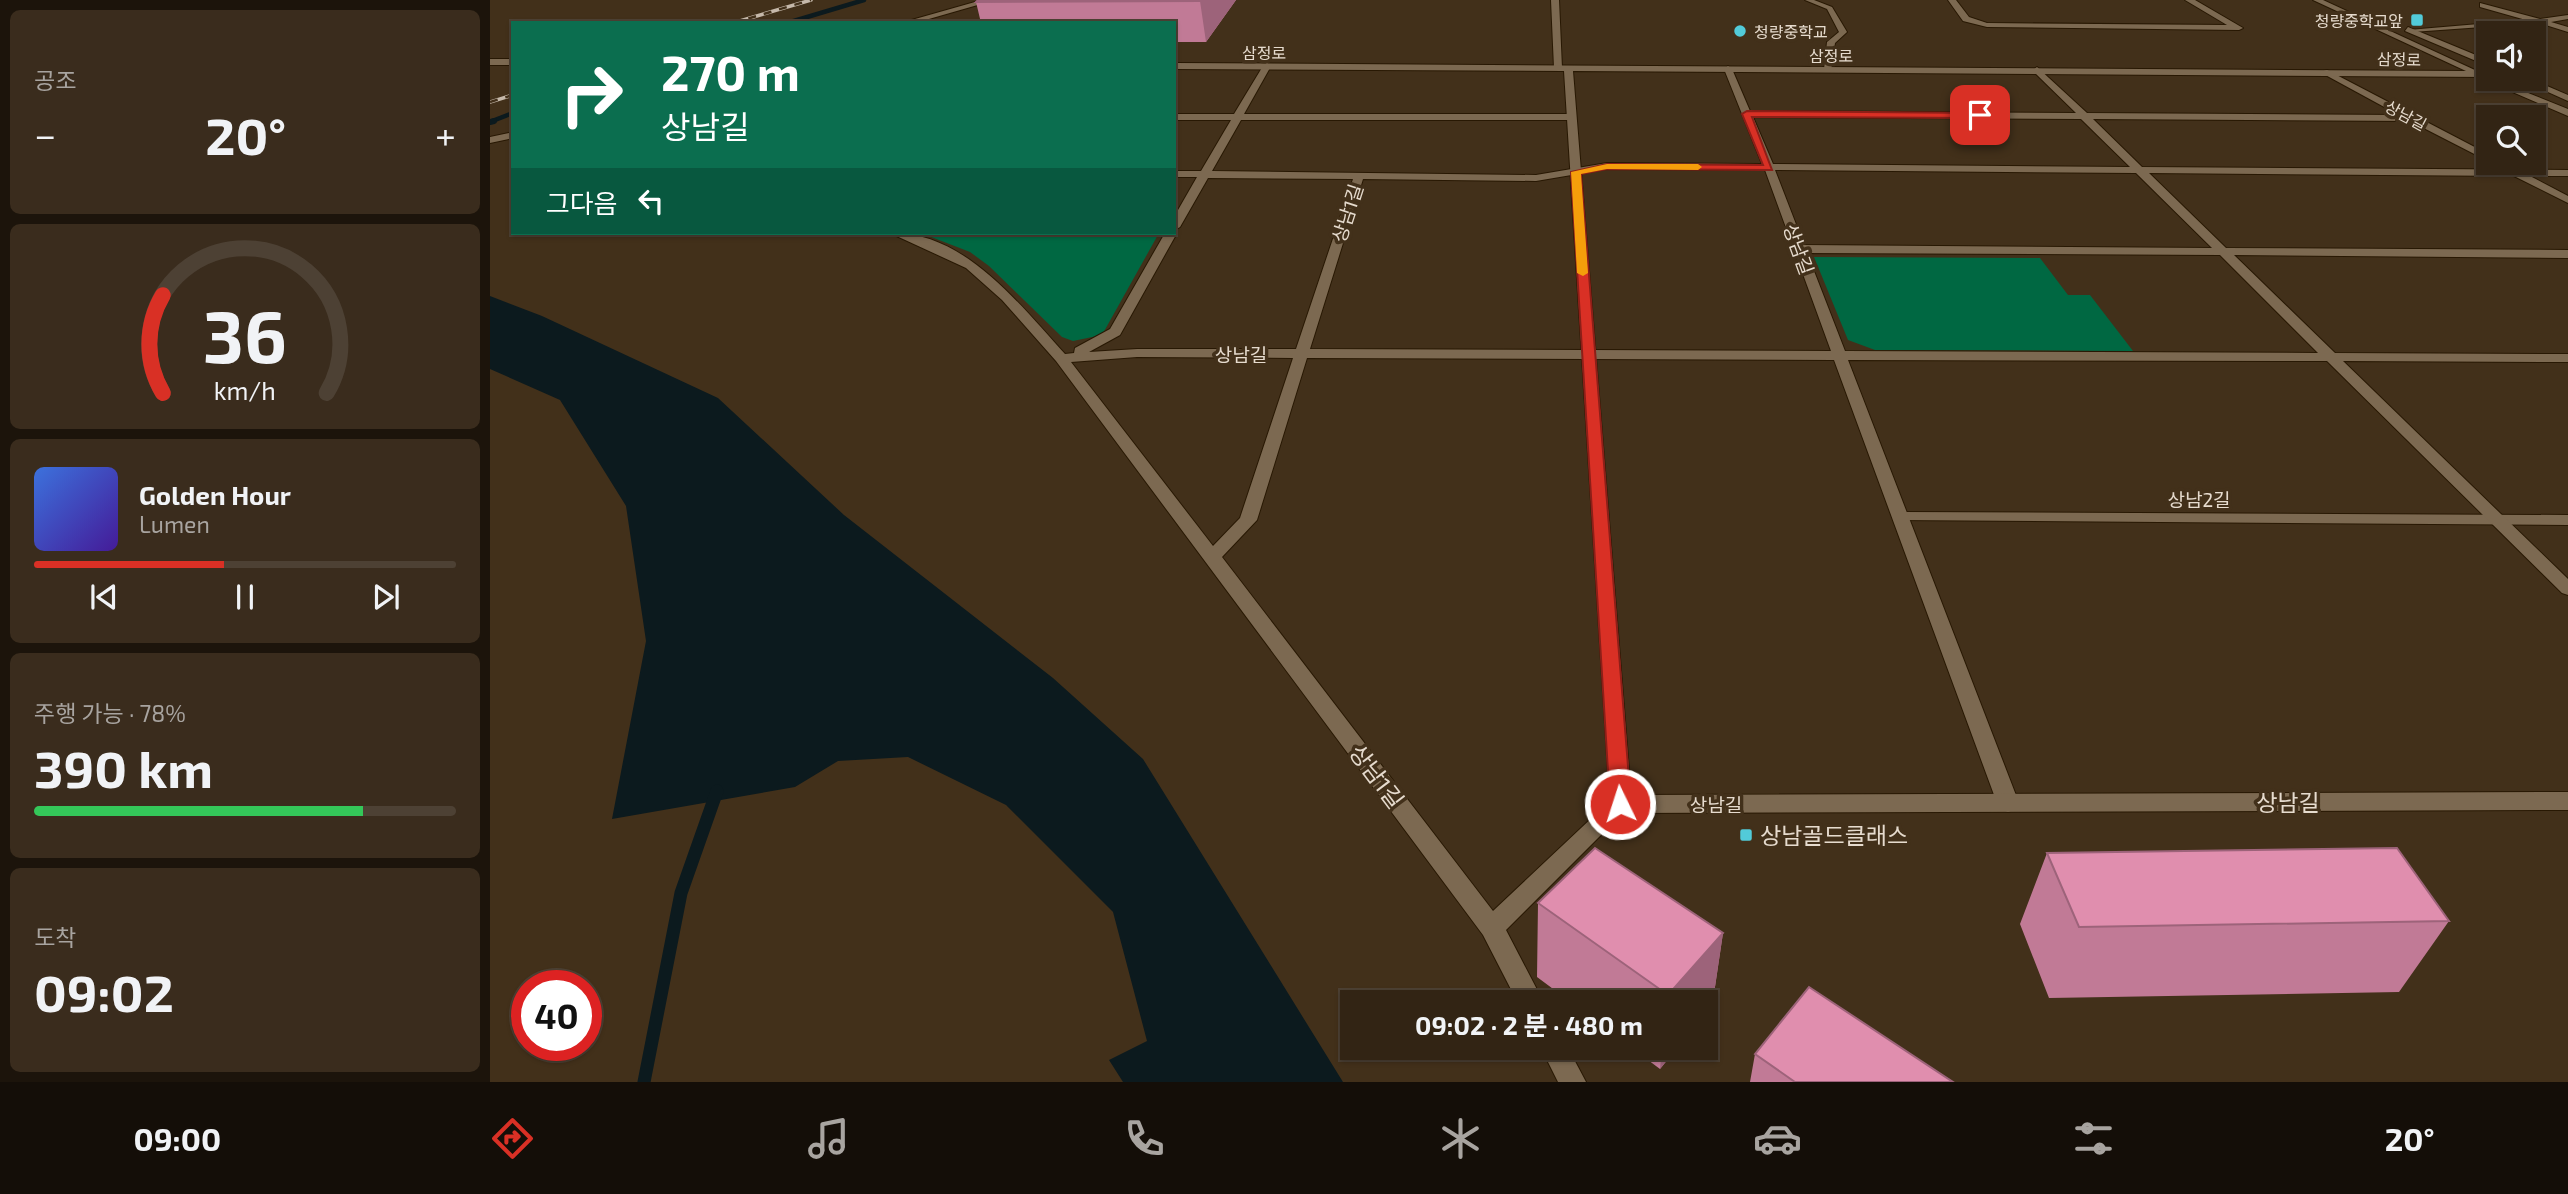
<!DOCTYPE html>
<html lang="ko">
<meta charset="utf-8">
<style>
body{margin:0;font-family:"Exo 2","Noto Sans KR",sans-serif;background:#3a2c1d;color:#f1f3f6;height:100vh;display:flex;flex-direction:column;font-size:26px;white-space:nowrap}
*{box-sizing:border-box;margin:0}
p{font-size:23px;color:#a8a4a0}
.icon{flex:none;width:38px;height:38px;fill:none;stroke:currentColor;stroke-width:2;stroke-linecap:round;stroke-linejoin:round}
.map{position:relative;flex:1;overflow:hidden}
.side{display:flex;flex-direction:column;gap:10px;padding:10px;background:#1c140b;width:490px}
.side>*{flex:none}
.hud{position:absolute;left:21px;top:21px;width:665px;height:214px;border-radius:0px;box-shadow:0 2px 5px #0004,0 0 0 2px #4d4134;background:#0b6e4f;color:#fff;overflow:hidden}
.controls{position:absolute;left:1986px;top:21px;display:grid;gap:14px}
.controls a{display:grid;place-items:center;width:70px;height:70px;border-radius:0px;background:#322414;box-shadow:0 2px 5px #0004,0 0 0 2px #4d4134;font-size:35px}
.speed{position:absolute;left:21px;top:970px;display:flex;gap:14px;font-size:35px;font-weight:700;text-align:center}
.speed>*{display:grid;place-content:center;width:91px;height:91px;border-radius:50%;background:#322414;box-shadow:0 2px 5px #0004,0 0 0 2px #4d4134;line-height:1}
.speed .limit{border:10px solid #d22;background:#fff;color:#111}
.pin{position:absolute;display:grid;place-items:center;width:60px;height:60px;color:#fff;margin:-30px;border-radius:14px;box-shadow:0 4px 10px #0006}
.me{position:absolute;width:77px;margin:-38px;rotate:356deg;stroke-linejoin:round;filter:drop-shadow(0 0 5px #0008)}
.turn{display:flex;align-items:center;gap:24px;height:147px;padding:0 35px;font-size:32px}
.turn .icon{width:91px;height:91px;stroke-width:2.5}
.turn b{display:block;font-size:49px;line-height:60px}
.then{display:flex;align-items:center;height:66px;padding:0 35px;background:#0003;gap:14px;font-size:26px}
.big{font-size:52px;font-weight:700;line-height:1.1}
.side .tile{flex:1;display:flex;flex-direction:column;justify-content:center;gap:10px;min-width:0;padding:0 24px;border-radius:10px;background:#3a2c1d}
.side .dial{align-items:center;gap:0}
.dial svg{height:182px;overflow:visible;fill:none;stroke:#4d4134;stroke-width:7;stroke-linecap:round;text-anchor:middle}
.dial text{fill:#f1f3f6;stroke:none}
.song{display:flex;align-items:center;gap:21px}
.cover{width:84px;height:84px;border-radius:10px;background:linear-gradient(135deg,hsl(220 70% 55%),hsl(260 70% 35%))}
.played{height:7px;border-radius:4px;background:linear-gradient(90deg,#d93025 45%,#4d4134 45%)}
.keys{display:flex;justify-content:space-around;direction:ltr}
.heat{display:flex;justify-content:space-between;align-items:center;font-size:38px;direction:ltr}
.charge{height:10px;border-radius:5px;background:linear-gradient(90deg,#34c759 78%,#4d4134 0)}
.trip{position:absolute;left:850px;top:990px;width:378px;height:70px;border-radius:0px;background:#322414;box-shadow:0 2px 5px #0004,0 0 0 2px #4d4134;font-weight:700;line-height:70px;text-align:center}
.tabs{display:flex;height:112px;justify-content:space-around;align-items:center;background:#140e08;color:#a8a4a0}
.tabs .icon{width:49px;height:49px}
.tabs .on{color:#d93025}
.tabs b{font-size:32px;color:#f1f3f6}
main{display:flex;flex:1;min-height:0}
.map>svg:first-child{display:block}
.green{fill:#006842}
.water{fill:#0c1a1e}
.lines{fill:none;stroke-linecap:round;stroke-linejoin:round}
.stream-far2{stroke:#0c1a1e;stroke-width:4.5}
.stream-far1{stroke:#0c1a1e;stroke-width:6}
.stream{stroke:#0c1a1e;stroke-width:13}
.lane-casing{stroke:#281803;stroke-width:2}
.street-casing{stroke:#281803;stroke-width:2}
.secondary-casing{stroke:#281803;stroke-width:2}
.lane{fill:#7c6951;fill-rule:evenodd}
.street{fill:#7c6951;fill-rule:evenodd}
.secondary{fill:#7c6951;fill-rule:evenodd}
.rail-casing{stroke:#c5b8aa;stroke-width:3.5}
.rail{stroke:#42301a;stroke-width:2.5;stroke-dasharray:8;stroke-linecap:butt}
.wall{fill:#c17a96}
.shaded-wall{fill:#9d637a}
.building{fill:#e08eae;stroke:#9d637a;stroke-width:2}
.route{fill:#d93025;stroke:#8d1f18;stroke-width:2}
.slow{fill:#f59e0b}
.poi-dot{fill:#52cbd9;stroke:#42301a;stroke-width:2.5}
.labels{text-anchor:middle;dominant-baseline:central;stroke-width:7;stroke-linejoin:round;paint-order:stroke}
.far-poi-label{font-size:16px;fill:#e6dbce;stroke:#42301a;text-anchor:end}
.far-street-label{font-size:16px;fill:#e6dbce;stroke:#42301a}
.street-label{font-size:19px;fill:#e6dbce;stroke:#42301a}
.near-street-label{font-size:23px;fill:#e6dbce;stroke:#42301a}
.near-poi-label{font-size:23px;fill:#e6dbce;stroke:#42301a;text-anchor:start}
</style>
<main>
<section class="side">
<div class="tile"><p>공조</p>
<div class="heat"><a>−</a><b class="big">20°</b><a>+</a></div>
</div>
<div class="tile dial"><svg viewBox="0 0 100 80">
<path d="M14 69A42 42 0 1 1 86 69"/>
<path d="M14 69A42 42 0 0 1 14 26" stroke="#d93025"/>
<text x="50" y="56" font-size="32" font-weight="700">36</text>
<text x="50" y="72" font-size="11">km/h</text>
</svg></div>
<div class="tile">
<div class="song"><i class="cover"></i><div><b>Golden Hour</b><p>Lumen</p></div></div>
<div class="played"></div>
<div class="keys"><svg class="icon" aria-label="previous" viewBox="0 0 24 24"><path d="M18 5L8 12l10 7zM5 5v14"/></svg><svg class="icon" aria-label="pause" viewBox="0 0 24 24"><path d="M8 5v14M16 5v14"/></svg><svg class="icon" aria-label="next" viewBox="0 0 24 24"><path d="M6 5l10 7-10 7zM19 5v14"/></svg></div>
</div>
<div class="tile"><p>주행 가능 · 78%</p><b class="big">390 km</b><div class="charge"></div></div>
<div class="tile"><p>도착</p><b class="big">09:02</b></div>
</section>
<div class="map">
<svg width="2078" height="1082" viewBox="0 0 2078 1082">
<rect width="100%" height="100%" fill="#42301a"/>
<path class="green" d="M431,233h238l-57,102 -29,6 -11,-4 -73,-71 -19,-14z
M1324,257l226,1 28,37h22l43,56 -258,-1 -27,-10z"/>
<path class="water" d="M0,296l52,20 176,82 126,117 209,163 90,81 200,323h-220l-14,-22 38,-19 -34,-129 -107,-107 -98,-48 -70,4 -43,26 -183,32 34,-178 -20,-135 -66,-106 -70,-31z"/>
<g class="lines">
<path class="stream-far2" d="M297,23l77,-23
M0,122l23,-9"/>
<path class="stream-far1" d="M0,122l4,-1"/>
<path class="stream" d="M154,1082l37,-189 36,-102"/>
<defs>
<path id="lane" d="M1315,0h9l18,7 15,25 -12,11 -4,28 -7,-2 3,-27 12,-10 -12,-23z
M1411,512l667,3v10l-672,-5 -3,-3 3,-3z"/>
<path id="street" d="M1061,0h8l3,68 -4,3 -4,-3z
M1458,0h8l13,17 18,6 240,2 -42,-25h10l48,28 -4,2 -252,-3 -24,-6z
M1990,3l60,16 28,-4v4l-17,3 17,5v5l-29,-9 -127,9 -4,-2 118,-10 -46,-13z
M777,63l4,3 -27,48h327l5,3 -5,3h-330l-29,51 324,4 71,-12 155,1 -38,-95 4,-3 4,3 18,42 326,2 -42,-41 -1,-2 4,-3 50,46 312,2 -79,-43 7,-2 161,84v7l-78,-40 -317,-2 49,48 426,3v6h-38l38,20v7l-54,-27 -365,-3 77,75 342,2v8l-334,-3 101,98 233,1v8l-225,-1 225,218v16l-6,-2 -235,-232 -479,-1 171,443 -3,6 -8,3 -8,-3 -3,-6 -163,-443 -527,-2 -50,162 -35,37 271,354 120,-113 8,-3 8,3 3,6 -126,126 38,73h-26l-35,-68 -427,-574 -54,-61 -36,-32 -76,-35c73,-3 130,72 175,121l9,-1 1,-5 35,-19 55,-96h9v-16l23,-40h-23v-6h27l30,-51h-57v-6h60l29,-48zM1263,117l328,2 49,48 -357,-3zM1117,169l158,1 66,181 -521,-2 53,-170 173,2zM1285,170l361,3 76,75 -408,-3zM718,178l145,1 -57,170h-159l-48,3 31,-17 57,-102 -2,-3 5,-3zM1317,253l413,2 98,98 -473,-2zM647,357l156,1 -53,160 -27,28 -142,-184z
M1051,1048h27l18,34h-28z"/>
<path id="secondary" d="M492,0h13l-80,23h-14z
M1823,0h10l154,71h11v6l-915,-6 58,724 937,-3v18l-947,3 -8,-3 -3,-6 -46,-733 -390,-2v-6l1292,8z
M1918,27l80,33v6l-83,-35z
M0,59h23v6h-23z
M1998,77l80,32v7l-81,-35z
M2029,79h12l37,16v6z
M23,132v6l-23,5v-6z"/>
</defs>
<use href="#lane" class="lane-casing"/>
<use href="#street" class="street-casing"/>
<use href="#secondary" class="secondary-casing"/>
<use href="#lane" class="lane"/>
<use href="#street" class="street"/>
<use href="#secondary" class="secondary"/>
<defs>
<path id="rail" d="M243,23l78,-23
M0,102l23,-7"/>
</defs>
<use href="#rail" class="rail-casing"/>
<use href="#rail" class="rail"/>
</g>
<path class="wall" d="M746,0l-30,42h-32v-19h-193l-5,-21z
M1557,853l402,68 -50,71 -350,6 -29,-74z
M1048,903l185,30 -11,74 -6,6v-10h-134l-35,-26z
M1142,1048h45l-17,21z
M1265,1054l198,28h-203z"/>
<path class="shaded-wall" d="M710,0h36l-30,42 -6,-41z
M1233,933l-11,74 -6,6v-10h-39l1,-8z
M1172,1048h15l-17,21z"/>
<path class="building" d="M488,0h222v1l-224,1z
M1105,848l128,85 -55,62 -130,-92z
M1907,848l52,73 -370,6 -32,-74z
M1319,987l144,95h-158l-40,-28z"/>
<path class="route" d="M1257,111l233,2 5,2 -5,3 -228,-1 20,53 -165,-1 -26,5 50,630 -3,6 -8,2 -7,-2 -3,-6 -39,-632 36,-8 156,1 -21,-51z"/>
<path class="slow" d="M1117,164h91l4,3 -4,3 -91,-1 -26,5 7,99 -5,3 -6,-3 -6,-101z"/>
<g class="poi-dot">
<rect x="1920" y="13" width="14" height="14" rx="3.5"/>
<circle cx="1250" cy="31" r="7"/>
<rect x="1249" y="828" width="14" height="14" rx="3.5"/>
</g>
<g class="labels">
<g class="far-poi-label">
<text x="1913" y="20">청량중학교앞</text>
<text x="1264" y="31" text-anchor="start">청량중학교</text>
</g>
<g class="far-street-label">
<text x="774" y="52">삼정로</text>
<text x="1341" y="55">삼정로</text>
<text transform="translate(1909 59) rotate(1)">삼정로</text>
<text transform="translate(1916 115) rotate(28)">상남길</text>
</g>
<g class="street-label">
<text transform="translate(857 213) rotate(-72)">상남1길</text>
<text transform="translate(1309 249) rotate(70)">상남길</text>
<text x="751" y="354">상남길</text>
<text x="1709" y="499">상남2길</text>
<text x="1226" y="804">상남길</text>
</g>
<g class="near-street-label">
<text transform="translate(887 776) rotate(53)">상남1길</text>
<text x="1798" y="802">상남길</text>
</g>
<g class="near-poi-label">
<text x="1270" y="835">상남골드클래스</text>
</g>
</g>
</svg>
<div class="controls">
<a><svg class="icon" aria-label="sound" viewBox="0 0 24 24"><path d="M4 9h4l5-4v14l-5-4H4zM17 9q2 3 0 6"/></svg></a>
<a><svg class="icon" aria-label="search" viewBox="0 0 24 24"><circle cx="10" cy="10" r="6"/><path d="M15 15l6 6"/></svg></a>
</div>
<div class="speed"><div class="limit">40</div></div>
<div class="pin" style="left:1490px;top:115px;background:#d93025"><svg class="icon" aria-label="arrive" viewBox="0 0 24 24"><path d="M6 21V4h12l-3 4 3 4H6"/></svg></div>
<svg class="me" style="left:1130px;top:804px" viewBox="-20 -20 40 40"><circle r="17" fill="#d93025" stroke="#fff" stroke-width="3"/><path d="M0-11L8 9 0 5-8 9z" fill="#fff"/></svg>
<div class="trip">09:02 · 2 분 · 480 m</div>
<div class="hud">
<div class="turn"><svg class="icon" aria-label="right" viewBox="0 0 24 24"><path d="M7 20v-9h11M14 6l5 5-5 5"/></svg><div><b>270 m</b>상남길</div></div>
<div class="then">그다음<svg class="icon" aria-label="left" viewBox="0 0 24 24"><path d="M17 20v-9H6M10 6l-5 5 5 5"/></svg></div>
</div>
</div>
</main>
<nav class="tabs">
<b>09:00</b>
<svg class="icon on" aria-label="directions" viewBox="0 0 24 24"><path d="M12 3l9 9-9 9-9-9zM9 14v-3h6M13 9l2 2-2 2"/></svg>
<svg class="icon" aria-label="music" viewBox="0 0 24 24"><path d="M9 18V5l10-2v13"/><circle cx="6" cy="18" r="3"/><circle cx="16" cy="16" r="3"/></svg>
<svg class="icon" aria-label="phone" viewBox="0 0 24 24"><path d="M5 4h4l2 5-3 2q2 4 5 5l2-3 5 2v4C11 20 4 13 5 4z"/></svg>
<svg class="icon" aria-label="climate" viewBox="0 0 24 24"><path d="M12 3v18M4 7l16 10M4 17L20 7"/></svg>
<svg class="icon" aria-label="car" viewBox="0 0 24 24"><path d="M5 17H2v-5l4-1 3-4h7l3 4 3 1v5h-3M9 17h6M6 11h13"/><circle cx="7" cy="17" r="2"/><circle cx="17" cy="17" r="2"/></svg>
<svg class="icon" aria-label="filters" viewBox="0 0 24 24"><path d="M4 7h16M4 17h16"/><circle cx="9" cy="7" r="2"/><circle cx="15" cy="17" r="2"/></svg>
<b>20°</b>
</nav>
